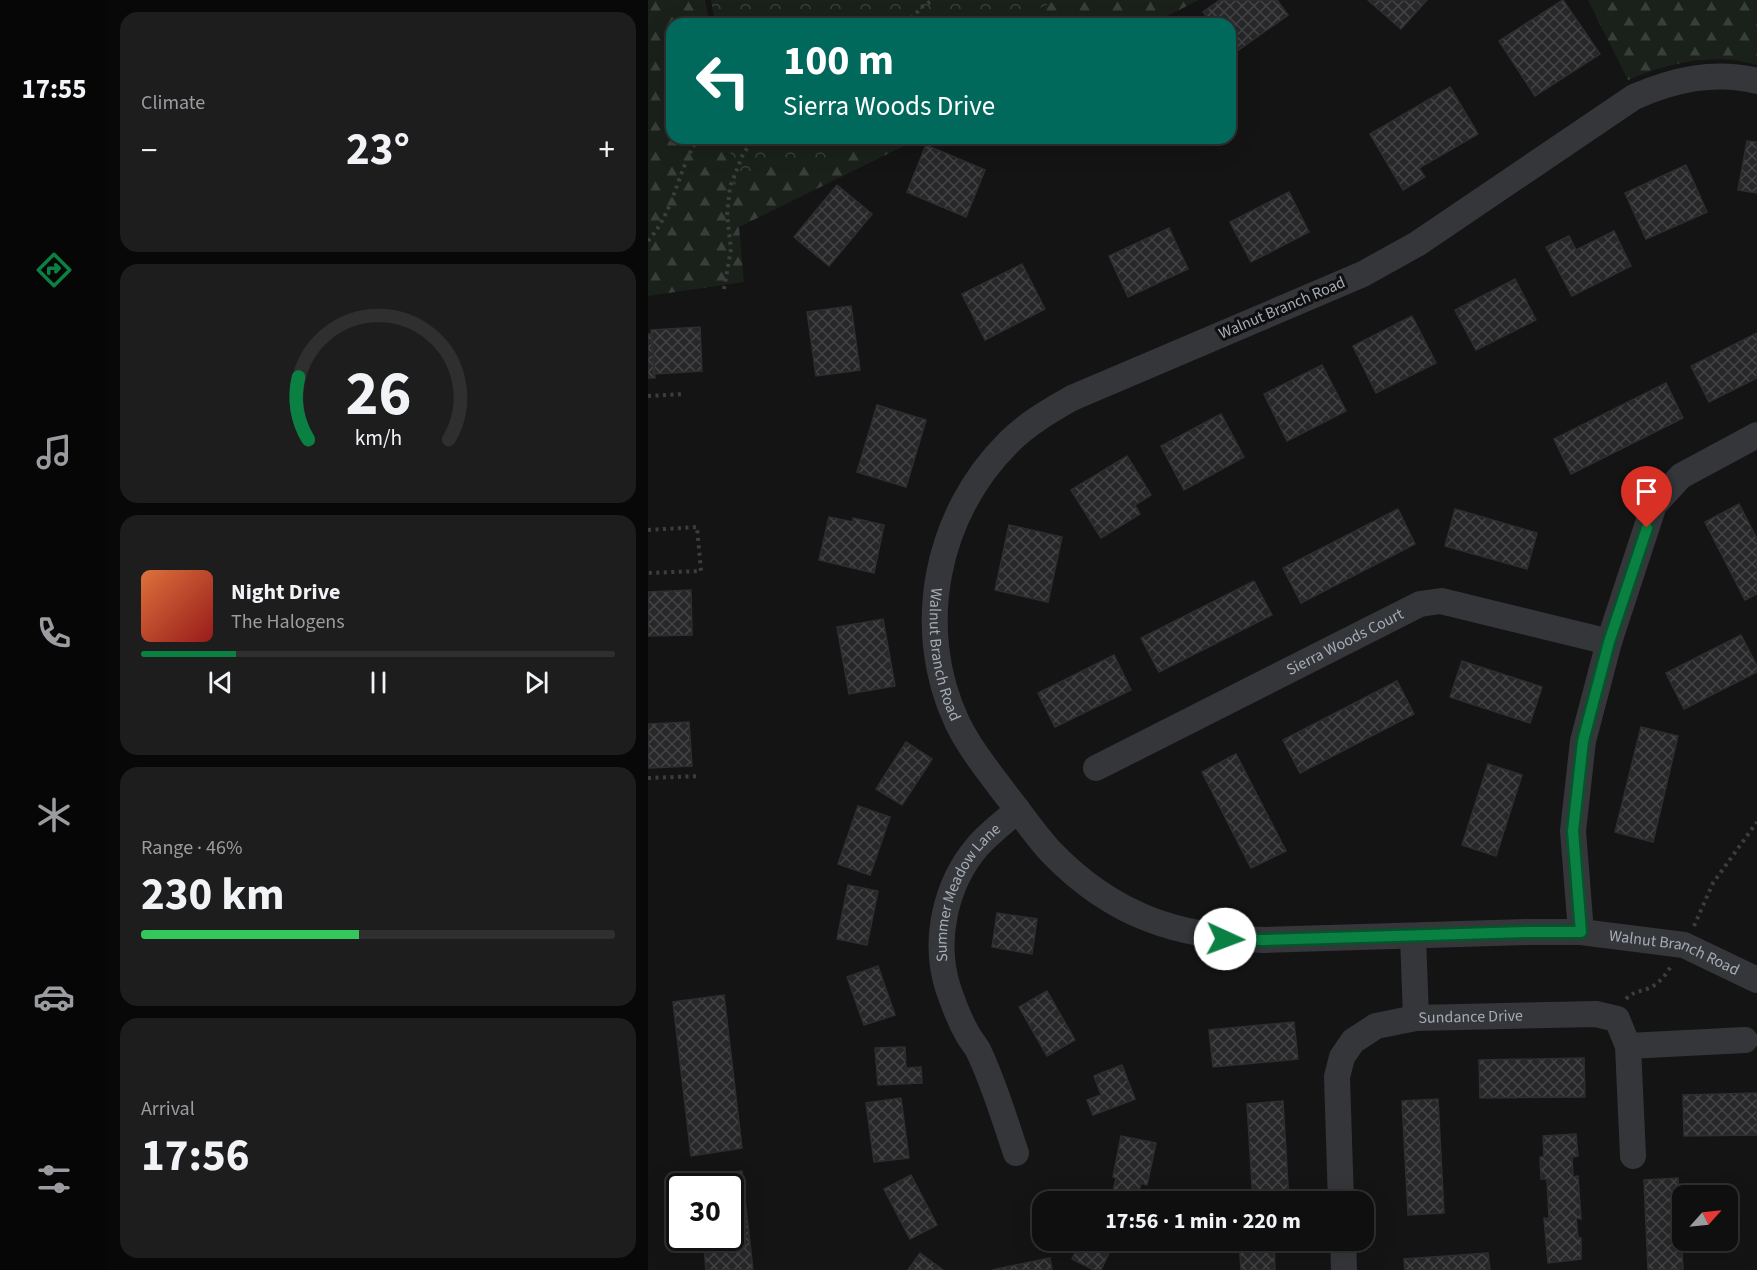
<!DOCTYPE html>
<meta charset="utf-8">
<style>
body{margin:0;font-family:"Source Sans 3",sans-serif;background:#1d1d1e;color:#f1f3f6;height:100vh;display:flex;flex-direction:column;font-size:22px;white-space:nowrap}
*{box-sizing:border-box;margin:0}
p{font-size:20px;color:#9b9c9f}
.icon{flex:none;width:33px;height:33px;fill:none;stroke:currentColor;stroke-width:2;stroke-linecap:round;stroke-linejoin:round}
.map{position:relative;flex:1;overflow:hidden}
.drawer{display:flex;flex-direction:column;gap:12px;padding:12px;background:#080809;width:540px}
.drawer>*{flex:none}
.guide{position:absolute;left:18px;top:18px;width:570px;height:126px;border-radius:18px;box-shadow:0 6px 24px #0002,0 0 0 2px #2f2f30;background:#00695c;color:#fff;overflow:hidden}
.needle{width:39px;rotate:63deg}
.buttons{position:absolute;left:1024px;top:1185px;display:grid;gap:12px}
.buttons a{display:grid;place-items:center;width:66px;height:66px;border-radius:12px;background:#0f0f10;box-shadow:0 6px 24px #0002,0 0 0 2px #2f2f30;font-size:30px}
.speed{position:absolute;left:18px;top:1173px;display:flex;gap:12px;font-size:30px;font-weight:700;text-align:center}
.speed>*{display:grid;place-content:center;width:78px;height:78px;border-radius:50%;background:#0f0f10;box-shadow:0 6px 24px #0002,0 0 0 2px #2f2f30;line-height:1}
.speed .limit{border:3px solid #111;border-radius:9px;background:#fff;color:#111}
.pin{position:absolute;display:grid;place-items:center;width:51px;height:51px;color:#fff;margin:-62px -26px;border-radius:50% 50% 50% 0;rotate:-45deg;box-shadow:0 0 6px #0007}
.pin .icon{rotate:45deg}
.me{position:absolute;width:66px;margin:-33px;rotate:92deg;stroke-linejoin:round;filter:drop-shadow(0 0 4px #0008)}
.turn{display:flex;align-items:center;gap:21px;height:126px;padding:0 18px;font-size:27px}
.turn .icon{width:78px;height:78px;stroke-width:2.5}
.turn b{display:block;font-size:42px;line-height:51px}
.big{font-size:45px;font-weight:700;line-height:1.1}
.drawer .widget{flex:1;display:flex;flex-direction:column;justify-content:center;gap:9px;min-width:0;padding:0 21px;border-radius:18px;background:#1d1d1e}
.drawer .dial{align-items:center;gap:0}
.dial svg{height:156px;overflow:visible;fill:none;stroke:#2f2f30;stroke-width:7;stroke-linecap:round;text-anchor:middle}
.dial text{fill:#f1f3f6;stroke:none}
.song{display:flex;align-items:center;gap:18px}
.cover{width:72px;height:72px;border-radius:9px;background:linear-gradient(135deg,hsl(20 70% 55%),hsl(0 70% 35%))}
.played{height:6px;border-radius:3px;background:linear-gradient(90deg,#0b8043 20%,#2f2f30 20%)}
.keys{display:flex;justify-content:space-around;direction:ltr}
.heat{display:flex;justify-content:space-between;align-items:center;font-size:33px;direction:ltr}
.charge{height:9px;border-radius:4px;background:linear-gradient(90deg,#34c759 46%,#2f2f30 0)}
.trip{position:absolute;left:384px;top:1191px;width:342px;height:60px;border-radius:18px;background:#0f0f10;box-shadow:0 6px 24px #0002,0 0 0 2px #2f2f30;font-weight:700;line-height:60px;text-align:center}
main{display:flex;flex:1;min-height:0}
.tab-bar{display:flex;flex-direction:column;width:108px;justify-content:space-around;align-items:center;background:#060606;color:#9b9c9f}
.tab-bar .icon{width:42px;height:42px}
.tab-bar .current{color:#0b8043}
.tab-bar b{font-size:27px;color:#f1f3f6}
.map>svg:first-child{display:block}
.forest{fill:url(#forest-firs)}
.park{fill:url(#park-crowns)}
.building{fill:url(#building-cross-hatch);stroke:#2e2e31;stroke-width:1.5}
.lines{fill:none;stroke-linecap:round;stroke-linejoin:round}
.path{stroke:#3b3d41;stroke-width:4;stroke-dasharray:3 4.5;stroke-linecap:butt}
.street{stroke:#35363a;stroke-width:26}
.route-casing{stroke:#07532c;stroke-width:15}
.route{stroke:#0b8043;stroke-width:10}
.labels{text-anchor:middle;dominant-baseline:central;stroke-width:6;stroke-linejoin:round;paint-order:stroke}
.street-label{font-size:16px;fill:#a5acb6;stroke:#0f0f10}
</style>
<main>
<nav class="tab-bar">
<b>17:55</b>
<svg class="icon current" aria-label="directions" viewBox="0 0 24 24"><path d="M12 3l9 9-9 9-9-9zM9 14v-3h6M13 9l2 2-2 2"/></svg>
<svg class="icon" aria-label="music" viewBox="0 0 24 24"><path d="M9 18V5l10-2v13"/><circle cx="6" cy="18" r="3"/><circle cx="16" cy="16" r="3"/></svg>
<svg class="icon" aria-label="phone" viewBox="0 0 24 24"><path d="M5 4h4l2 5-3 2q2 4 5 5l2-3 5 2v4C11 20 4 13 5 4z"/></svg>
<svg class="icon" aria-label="climate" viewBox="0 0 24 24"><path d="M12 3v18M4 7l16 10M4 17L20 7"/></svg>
<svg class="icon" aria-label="car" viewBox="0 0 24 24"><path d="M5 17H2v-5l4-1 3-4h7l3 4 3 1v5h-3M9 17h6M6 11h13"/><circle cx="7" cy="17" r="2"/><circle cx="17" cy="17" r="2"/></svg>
<svg class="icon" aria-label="filters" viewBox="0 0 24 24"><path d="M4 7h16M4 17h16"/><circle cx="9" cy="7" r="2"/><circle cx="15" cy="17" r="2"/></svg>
</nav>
<section class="drawer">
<div class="widget"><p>Climate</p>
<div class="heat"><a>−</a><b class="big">23°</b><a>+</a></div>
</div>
<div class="widget dial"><svg viewBox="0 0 100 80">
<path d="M14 69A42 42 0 1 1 86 69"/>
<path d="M14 69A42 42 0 0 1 9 37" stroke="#0b8043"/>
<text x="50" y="56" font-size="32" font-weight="700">26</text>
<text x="50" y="72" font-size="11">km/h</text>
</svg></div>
<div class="widget">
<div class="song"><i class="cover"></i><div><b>Night Drive</b><p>The Halogens</p></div></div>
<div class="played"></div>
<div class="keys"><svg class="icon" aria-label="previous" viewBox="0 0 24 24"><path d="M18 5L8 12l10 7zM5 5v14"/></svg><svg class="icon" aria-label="pause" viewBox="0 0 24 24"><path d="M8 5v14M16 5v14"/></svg><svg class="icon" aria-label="next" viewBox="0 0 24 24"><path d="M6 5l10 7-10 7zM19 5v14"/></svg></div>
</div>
<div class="widget"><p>Range · 46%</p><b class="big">230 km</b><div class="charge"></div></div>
<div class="widget"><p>Arrival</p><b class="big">17:56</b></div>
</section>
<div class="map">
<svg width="1109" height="1270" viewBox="0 0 1109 1270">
<defs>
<pattern id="forest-firs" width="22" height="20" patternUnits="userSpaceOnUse" patternTransform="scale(1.5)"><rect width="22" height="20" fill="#1a201a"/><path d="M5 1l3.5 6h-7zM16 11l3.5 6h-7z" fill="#383e39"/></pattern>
<pattern id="park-crowns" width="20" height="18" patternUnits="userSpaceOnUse" patternTransform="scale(1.5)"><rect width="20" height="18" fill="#1a201a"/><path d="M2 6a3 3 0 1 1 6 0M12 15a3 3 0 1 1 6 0" fill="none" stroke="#383e39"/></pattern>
<pattern id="building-cross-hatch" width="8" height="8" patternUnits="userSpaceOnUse" patternTransform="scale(1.5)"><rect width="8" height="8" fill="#272729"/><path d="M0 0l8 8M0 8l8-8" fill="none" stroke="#434446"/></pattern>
</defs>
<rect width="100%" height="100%" fill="#141415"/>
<path class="forest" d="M0,0h57l5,24h-38v114h248l-181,89 5,55 -96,14z
M280,0h271l-48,24h-274z
M940,0h169v65c-44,-13 -89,-2 -129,15z"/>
<path class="park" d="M63,0h346l-28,13 -34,11h-280z
M81,138h124l-32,27 -58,-3 -28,31z"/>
<path class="building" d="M572,0h57l11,15 -55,39 -3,-5v-25h-18l-9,-12z
M720,0h59l-26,29z
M915,0l37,54 -65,42 -36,-55z
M802,87l28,47 -59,34 6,9 -22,13 -33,-56z
M1099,141l10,1v51l-19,-3z
M278,145l59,25 -19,47 -59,-25z
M1038,165l21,47 -61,27 -21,-46z
M189,185l35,29 -43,52 -35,-29z
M641,192l20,40 -58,30 -21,-40z
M521,228l19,41 -60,28 -19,-41z
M966,231l17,35 -59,30 -26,-49 23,-11 7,14z
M374,264l23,45 -60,31 -23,-46z
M867,279l21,41 -60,30 -21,-40z
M203,306l9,64 -44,6 -9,-64z
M764,316l24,47 -60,30 -23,-47z
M52,327l2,44 -48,3 -3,-44z
M1109,333v45l-48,24 -18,-36z
M0,334h4l3,44h-7z
M674,365l24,46 -59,30 -23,-47z
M1018,383l17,35 -112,56 -17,-35z
M229,405l49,15 -20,67 -49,-15z
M573,414l23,43 -60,33 -23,-44z
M479,456l24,39 -16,10 5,9 -39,24 -30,-48z
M1091,504l18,35v55l-12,6 -40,-78z
M750,509l17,35 -114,59 -18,-35z
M807,509l82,24 -10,36 -82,-23z
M181,517l24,5v-4l31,7 -10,48 -55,-13z
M361,525l53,12 -14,65 -53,-12z
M606,581l18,34 -113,57 -18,-34z
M43,590l1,45 -44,1v-44z
M235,619l12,67 -46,8 -12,-67z
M1093,635l16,31v6l-73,37 -18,-36z
M466,655l17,35 -76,37 -17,-34z
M814,661l80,26 -12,36 -80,-26z
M749,681l17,33 -114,59 -17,-33z
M41,722l3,44 -44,2v-44z
M993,727l37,9 -25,106 -38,-10z
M258,742l26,17 -30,46 -26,-16z
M588,754l50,97 -35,17 -49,-96z
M840,764l34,11 -26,81 -34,-11z
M210,806l32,11 -20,58 -32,-11z
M200,885l30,6 -11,54 -30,-6z
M349,913l40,6 -5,35 -40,-7z
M230,966l17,49 -31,10 -17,-48z
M399,991l28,49 -28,16 -28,-49z
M76,995l18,153 -51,8 -18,-154z
M646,1022l4,37 -85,8 -4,-37z
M257,1047l1,21 15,-1 1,16 -44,2 -3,-37z
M936,1058l1,39 -105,1 -1,-38z
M474,1065l13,34 -42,16 -6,-15 14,-5 -7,-19z
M1109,1093v42l-73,1 -1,-41z
M253,1098l8,60 -35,4 -8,-59z
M790,1099l6,114 -36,2 -6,-114z
M635,1101l6,101h-36l-6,-98z
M928,1134l2,22 -6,1 1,20 5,-1 3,43 -5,-1 2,19 3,1v21l-33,4 -4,-45 5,1 -2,-40h-6l-1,-22h4l-1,-21z
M473,1136l35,7 -9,42 -6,-2 -4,19 -25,-6 4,-18 -3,-1z
M94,1171l11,99h-47l-3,-32h27v-52h-32l-1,-10z
M263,1175l26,50 -27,14 -26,-50z
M1030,1178l5,91 -35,1 -4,-90z
M433,1240h34l-14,30h-7l-22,-11z
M591,1240h35l1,30h-34z
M272,1253l23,17h-35z
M840,1253l2,17h-85l-1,-11z
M402,1258l2,12h-60z"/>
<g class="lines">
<path class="path" d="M258,24l17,-18 10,-6
M0,241c27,-31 29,-69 50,-103
M76,289l7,-40 -4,-34 3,-28 13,-33 12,-16
M0,396l36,-2
M0,530l49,-3 4,44 -53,2
M0,778l52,-2
M1046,926l19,-43 44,-61
M978,999c7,-7 12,-7 21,-10 10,-3 19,-14 24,-23"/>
<g class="street">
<path id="s1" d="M1109,81c-43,-11 -84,-1 -123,16l-217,147 -54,30 -291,124c-23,13 -45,26 -63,44 -73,72 -96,186 -52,280 13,27 32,50 50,74 15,19 29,40 45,57 61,63 126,84 212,87l262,-8h55l103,13 73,35"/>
<path id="s2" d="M448,768l324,-164 21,-3 168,41"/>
<path d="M933,932l-8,-101 10,-90 26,-99 45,-137 27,-29 76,-41"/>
<path d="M765,936l3,82"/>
<path d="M980,1046l117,-6"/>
<path id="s3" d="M368,1153c-12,-35 -22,-70 -38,-103 -3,-5 -7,-10 -10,-15 -8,-14 -15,-32 -20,-47 -15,-47 -3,-103 29,-141 12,-14 27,-25 41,-37"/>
<path id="s4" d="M693,1202l-4,-125 5,-20 11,-16 23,-15 40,-8 180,-4 21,5 11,27 5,110"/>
<path d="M695,1240l1,30"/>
</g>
</g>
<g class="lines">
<defs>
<path id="route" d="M577,939l39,1 262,-8h55l-8,-101 10,-90 26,-99 38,-114"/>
</defs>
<use href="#route" class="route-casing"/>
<use href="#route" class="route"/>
</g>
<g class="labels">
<g class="street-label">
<text transform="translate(634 308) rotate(-23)">Walnut Branch Road</text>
<text stroke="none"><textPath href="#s2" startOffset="279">Sierra Woods Court</textPath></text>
<text stroke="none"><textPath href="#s1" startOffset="1077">Walnut Branch Road</textPath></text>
<text stroke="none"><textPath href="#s3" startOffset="282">Summer Meadow Lane</textPath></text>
<text stroke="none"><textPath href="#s1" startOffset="1958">Walnut Branch Road</textPath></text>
<text stroke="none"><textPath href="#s4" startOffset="288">Sundance Drive</textPath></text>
</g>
</g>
</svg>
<div class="buttons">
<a><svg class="needle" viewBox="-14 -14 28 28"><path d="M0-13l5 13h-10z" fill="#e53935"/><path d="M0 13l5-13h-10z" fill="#9b9c9f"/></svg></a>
</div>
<div class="speed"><div class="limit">30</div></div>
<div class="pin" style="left:999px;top:528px;background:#d93025"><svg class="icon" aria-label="arrive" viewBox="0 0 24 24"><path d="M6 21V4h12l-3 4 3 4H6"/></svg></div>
<svg class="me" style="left:577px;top:939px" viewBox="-20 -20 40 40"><circle r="19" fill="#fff"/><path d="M0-13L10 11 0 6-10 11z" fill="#0b8043"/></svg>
<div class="trip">17:56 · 1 min · 220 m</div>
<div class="guide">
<div class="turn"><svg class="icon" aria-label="left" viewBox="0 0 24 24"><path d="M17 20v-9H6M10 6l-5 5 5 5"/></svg><div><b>100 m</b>Sierra Woods Drive</div></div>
</div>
</div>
</main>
